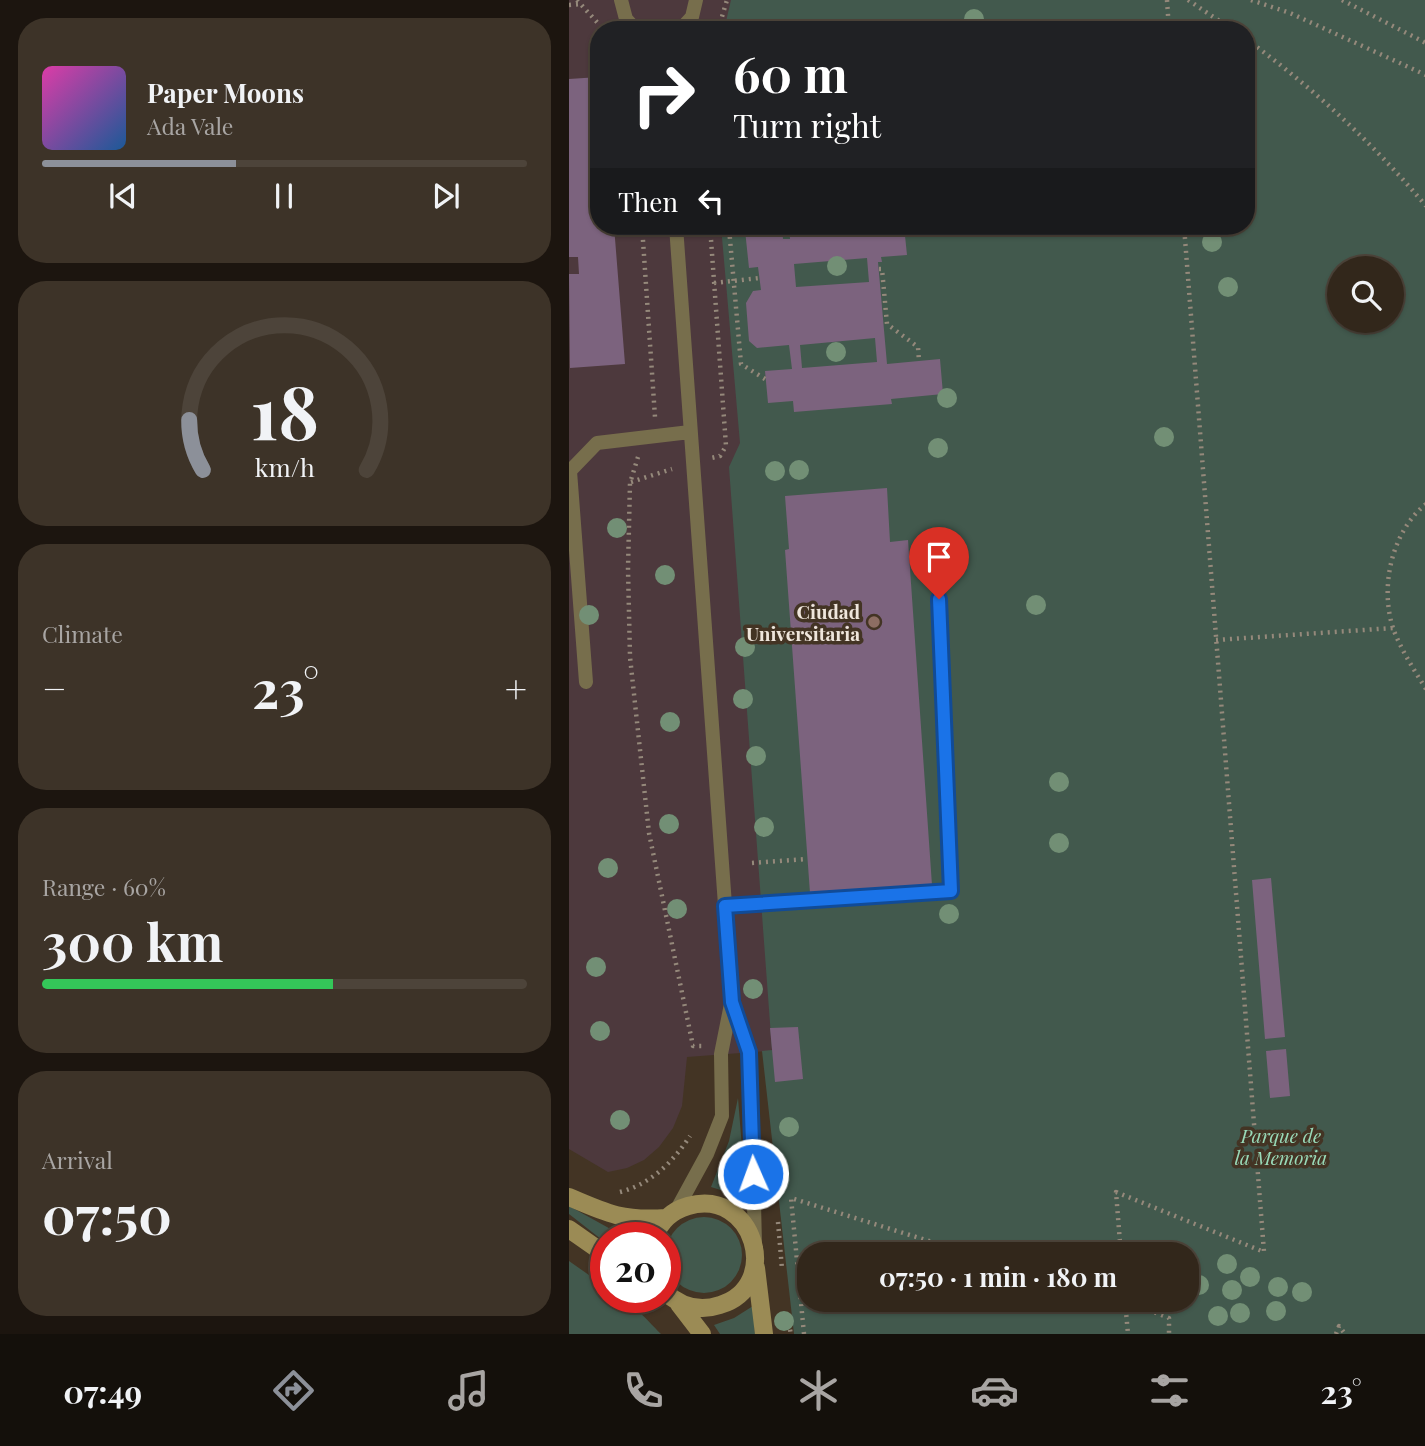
<!DOCTYPE html>
<meta charset="utf-8">
<style>
body{margin:0;font-family:"Playfair Display",serif;background:#3d3328;color:#f1f3f6;height:100vh;display:flex;flex-direction:column;font-size:26px;white-space:nowrap}
*{box-sizing:border-box;margin:0}
p{font-size:23px;color:#a8a5a3}
.icon{flex:none;width:38px;height:38px;fill:none;stroke:currentColor;stroke-width:2;stroke-linecap:round;stroke-linejoin:round}
.map{position:relative;flex:1;overflow:hidden}
.drawer{display:flex;flex-direction:column;gap:18px;padding:18px;background:#1c150f;width:569px}
.drawer>*{flex:none}
.hud{position:absolute;left:21px;top:21px;width:665px;height:214px;border-radius:28px;box-shadow:0 2px 5px #0004,0 0 0 2px #4d443a;background:#202124;color:#fff;overflow:hidden}
.controls{position:absolute;left:758px;top:256px;display:grid;gap:14px}
.controls a{display:grid;place-items:center;width:77px;height:77px;border-radius:50%;background:#32271b;box-shadow:0 2px 5px #0004,0 0 0 2px #4d443a;font-size:35px}
.speed{position:absolute;left:21px;top:1222px;display:flex;gap:14px;font-size:35px;font-weight:700;text-align:center}
.speed>*{display:grid;place-content:center;width:91px;height:91px;border-radius:50%;background:#32271b;box-shadow:0 2px 5px #0004,0 0 0 2px #4d443a;line-height:1}
.speed .limit{border:10px solid #d22;background:#fff;color:#111}
.pin{position:absolute;display:grid;place-items:center;width:60px;height:60px;color:#fff;margin:-72px -30px;border-radius:50% 50% 50% 0;rotate:-45deg;box-shadow:0 0 7px #0007}
.pin .icon{rotate:45deg}
.me{position:absolute;width:77px;margin:-38px;rotate:358deg;stroke-linejoin:round;filter:drop-shadow(0 0 5px #0008)}
.turn{display:flex;align-items:center;gap:24px;height:147px;padding:0 28px;font-size:32px}
.turn .icon{width:91px;height:91px;stroke-width:2.5}
.turn b{display:block;font-size:49px;line-height:60px}
.then{display:flex;align-items:center;height:66px;padding:0 28px;background:#0003;gap:14px;font-size:26px}
.big{font-size:52px;font-weight:700;line-height:1.1}
.drawer .card{flex:1;display:flex;flex-direction:column;justify-content:center;gap:10px;min-width:0;padding:0 24px;border-radius:28px;background:#3d3328}
.drawer .dial{align-items:center;gap:0}
.dial svg{height:182px;overflow:visible;fill:none;stroke:#4d443a;stroke-width:7;stroke-linecap:round;text-anchor:middle}
.dial text{fill:#f1f3f6;stroke:none}
.song{display:flex;align-items:center;gap:21px}
.cover{width:84px;height:84px;border-radius:10px;background:linear-gradient(135deg,hsl(320 70% 55%),hsl(210 70% 35%))}
.played{height:7px;border-radius:4px;background:linear-gradient(90deg,#8c9099 40%,#4d443a 40%)}
.keys{display:flex;justify-content:space-around;direction:ltr}
.heat{display:flex;justify-content:space-between;align-items:center;font-size:38px;direction:ltr}
.charge{height:10px;border-radius:5px;background:linear-gradient(90deg,#34c759 60%,#4d443a 0)}
.trip{position:absolute;left:228px;top:1242px;width:402px;height:70px;border-radius:28px;background:#32271b;box-shadow:0 2px 5px #0004,0 0 0 2px #4d443a;font-weight:700;line-height:70px;text-align:center}
.tabs{display:flex;height:112px;justify-content:space-around;align-items:center;background:#14100b;color:#a8a5a3}
.tabs .icon{width:49px;height:49px}
.tabs .selected{color:#8c9099}
.tabs b{font-size:32px;color:#f1f3f6}
main{display:flex;flex:1;min-height:0}
.map>svg:first-child{display:block}
.education{fill:#4d393d}
.green{fill:#42594d;fill-rule:evenodd}
.building{fill:#7c637e;fill-rule:evenodd}
.lines{fill:none;stroke-linecap:round;stroke-linejoin:round}
.path{stroke:#95897b;stroke-width:4.5;stroke-dasharray:2 5;stroke-linecap:butt}
.service{stroke:#776e4c;stroke-width:14}
.secondary{stroke:#9b8b55;stroke-width:18}
.tree{fill:#728f75}
.route-casing{stroke:#114b97;stroke-width:18}
.route{stroke:#1a73e8;stroke-width:12}
.education-dot{fill:#8d6e63;stroke:#433424;stroke-width:2.5}
.labels{text-anchor:middle;dominant-baseline:central;stroke-width:7;stroke-linejoin:round;paint-order:stroke}
.poi-label{font-size:19px;font-weight:bold;fill:#efe6dc;stroke:#433424;text-anchor:end}
.park-label{font-size:19px;font-style:italic;fill:#99dab8;stroke:#433424}
</style>
<main>
<section class="drawer">
<div class="card">
<div class="song"><i class="cover"></i><div><b>Paper Moons</b><p>Ada Vale</p></div></div>
<div class="played"></div>
<div class="keys"><svg class="icon" aria-label="previous" viewBox="0 0 24 24"><path d="M18 5L8 12l10 7zM5 5v14"/></svg><svg class="icon" aria-label="pause" viewBox="0 0 24 24"><path d="M8 5v14M16 5v14"/></svg><svg class="icon" aria-label="next" viewBox="0 0 24 24"><path d="M6 5l10 7-10 7zM19 5v14"/></svg></div>
</div>
<div class="card dial"><svg viewBox="0 0 100 80">
<path d="M14 69A42 42 0 1 1 86 69"/>
<path d="M14 69A42 42 0 0 1 8 47" stroke="#8c9099"/>
<text x="50" y="56" font-size="32" font-weight="700">18</text>
<text x="50" y="72" font-size="11">km/h</text>
</svg></div>
<div class="card"><p>Climate</p>
<div class="heat"><a>−</a><b class="big">23°</b><a>+</a></div>
</div>
<div class="card"><p>Range · 60%</p><b class="big">300 km</b><div class="charge"></div></div>
<div class="card"><p>Arrival</p><b class="big">07:50</b></div>
</section>
<div class="map">
<svg width="857" height="1334" viewBox="0 0 857 1334">
<rect width="100%" height="100%" fill="#433424"/>
<path class="education" d="M0,0h554l3,30h-527v196h544l70,792 -526,39 -5,49 -9,22 -14,19 -15,13 -17,8 -19,4 -39,-23z"/>
<path class="green" d="M162,0h694v1334h-631l-32,-283 10,-1 -43,-583 11,-24 -19,-217h525v-196h-522zM770,268h52v52h-52zM240,1255h378v45h-378z
M169,1098l8,100 -35,-11 18,-46z
M0,1206l56,31h-19v6l-37,-29z
M97 1255a38 38 0 1 1 76 0a38 38 0 1 1-76 0Z
M0,1261l37,26v10c23,0 39,21 55,37h-92z
M184,1306l2,28h-35l-6,-9 20,-7z"/>
<path class="building" d="M30,77v149h15l11,138 -55,4 -1,-94h10l-1,-17h-9v-178z
M220,226h80v6h6l-1,-6h30l3,29 -26,2 1,5h-4l9,102 53,-5 3,35 -52,5 1,5 -98,8 -1,-11 -25,2 -3,-32 27,-2 -3,-24 -32,3 -8,-7 -3,-38 7,-12 8,-1 -3,-23 -9,1 -4,-38 37,-3 1,12h7zM298,258l2,24 -73,5 -2,-23zM306,338l2,24 -75,6 -2,-23z
M318,488l3,54 18,-2 24,345 -122,8 -25,-343 4,-1 -4,-53z
M702,878l14,159 -20,2 -13,-159z
M229,1027l5,52 -28,3 -5,-54z
M717,1049l4,47 -20,2 -4,-47z"/>
<g class="lines">
<path class="path" d="M8,0l27,30
M598,0l2,30
M619,0l45,30
M682,0l39,13 136,62
M773,0l84,43
M0,5l13,-1
M149,30l9,-30
M677,39c66,48 127,104 180,167
M73,226l13,191
M141,226l16,220 -6,10 -9,2
M186,226l-26,2 12,136 24,15
M213,226v1
M310,269h3l5,55 31,23 1,14
M145,283l45,-5
M69,457l-8,26 -2,86 2,88 19,176 44,213h10
M62,482l41,-13
M857,504c-35,28 -47,85 -32,127 8,20 20,39 32,58
M647,640l177,-12
M183,863l55,-4
M51,1192c31,-8 53,-30 70,-56
M209,1222l4,47
M552,1255l-5,-63 148,60 -80,-1026
M553,1300l47,18v16
M556,1301l3,33
M218,1316l4,18
M235,1334l-13,-136 183,57
M767,1334l3,-8 6,8"/>
<path class="service" d="M52,0l5,19 10,11
M111,30l12,-13 4,-17
M107,226l56,776 17,50 2,24 4,169
M1,471l16,211
M0,472l28,-29 93,-11
M156,907l226,-16 -12,-292
M108,1209l30,-55 15,-38 -1,-62 10,-50"/>
<path class="secondary" d="M0,1197c39,17 54,24 97,21
M0,1229l37,26
M85,1237c7,-16 17,-26 34,-31 66,-19 95,80 32,99 -21,7 -40,1 -55,-13
M187,1268l8,66
M110,1304l23,30"/>
</g>
<g class="tree">
<circle cx="405" cy="19" r="10"/>
<circle cx="643" cy="242" r="10"/>
<circle cx="268" cy="266" r="10"/>
<circle cx="659" cy="287" r="10"/>
<circle cx="267" cy="352" r="10"/>
<circle cx="378" cy="398" r="10"/>
<circle cx="595" cy="437" r="10"/>
<circle cx="369" cy="448" r="10"/>
<circle cx="230" cy="470" r="10"/>
<circle cx="206" cy="471" r="10"/>
<circle cx="48" cy="528" r="10"/>
<circle cx="96" cy="575" r="10"/>
<circle cx="467" cy="605" r="10"/>
<circle cx="20" cy="615" r="10"/>
<circle cx="176" cy="647" r="10"/>
<circle cx="174" cy="699" r="10"/>
<circle cx="101" cy="722" r="10"/>
<circle cx="187" cy="756" r="10"/>
<circle cx="490" cy="782" r="10"/>
<circle cx="100" cy="824" r="10"/>
<circle cx="195" cy="827" r="10"/>
<circle cx="490" cy="843" r="10"/>
<circle cx="39" cy="868" r="10"/>
<circle cx="108" cy="909" r="10"/>
<circle cx="380" cy="914" r="10"/>
<circle cx="27" cy="967" r="10"/>
<circle cx="184" cy="989" r="10"/>
<circle cx="31" cy="1031" r="10"/>
<circle cx="51" cy="1120" r="10"/>
<circle cx="220" cy="1127" r="10"/>
<circle cx="658" cy="1264" r="10"/>
<circle cx="681" cy="1277" r="10"/>
<circle cx="630" cy="1285" r="10"/>
<circle cx="709" cy="1287" r="10"/>
<circle cx="663" cy="1290" r="10"/>
<circle cx="733" cy="1292" r="10"/>
<circle cx="707" cy="1311" r="10"/>
<circle cx="671" cy="1313" r="10"/>
<circle cx="649" cy="1316" r="10"/>
<circle cx="215" cy="1321" r="10"/>
</g>
<g class="lines">
<defs>
<path id="route" d="M184,1174l-4,-122 -17,-50 -7,-96 226,-15 -12,-292"/>
</defs>
<use href="#route" class="route-casing"/>
<use href="#route" class="route"/>
</g>
<circle class="education-dot" cx="305" cy="622" r="7"/>
<g class="labels">
<g class="poi-label">
<text x="291" y="611">Ciudad<tspan x="291" dy="22">Universitaria</tspan></text>
</g>
<g class="park-label">
<text x="712" y="1135">Parque de<tspan x="712" dy="22">la Memoria</tspan></text>
</g>
</g>
</svg>
<div class="controls">
<a><svg class="icon" aria-label="search" viewBox="0 0 24 24"><circle cx="10" cy="10" r="6"/><path d="M15 15l6 6"/></svg></a>
</div>
<div class="speed"><div class="limit">20</div></div>
<div class="pin" style="left:370px;top:599px;background:#d93025"><svg class="icon" aria-label="arrive" viewBox="0 0 24 24"><path d="M6 21V4h12l-3 4 3 4H6"/></svg></div>
<svg class="me" style="left:184px;top:1174px" viewBox="-20 -20 40 40"><circle r="17" fill="#1a73e8" stroke="#fff" stroke-width="3"/><path d="M0-11L8 9 0 5-8 9z" fill="#fff"/></svg>
<div class="trip">07:50 · 1 min · 180 m</div>
<div class="hud">
<div class="turn"><svg class="icon" aria-label="right" viewBox="0 0 24 24"><path d="M7 20v-9h11M14 6l5 5-5 5"/></svg><div><b>60 m</b>Turn right</div></div>
<div class="then">Then<svg class="icon" aria-label="left" viewBox="0 0 24 24"><path d="M17 20v-9H6M10 6l-5 5 5 5"/></svg></div>
</div>
</div>
</main>
<nav class="tabs">
<b>07:49</b>
<svg class="icon selected" aria-label="directions" viewBox="0 0 24 24"><path d="M12 3l9 9-9 9-9-9zM9 14v-3h6M13 9l2 2-2 2"/></svg>
<svg class="icon" aria-label="music" viewBox="0 0 24 24"><path d="M9 18V5l10-2v13"/><circle cx="6" cy="18" r="3"/><circle cx="16" cy="16" r="3"/></svg>
<svg class="icon" aria-label="phone" viewBox="0 0 24 24"><path d="M5 4h4l2 5-3 2q2 4 5 5l2-3 5 2v4C11 20 4 13 5 4z"/></svg>
<svg class="icon" aria-label="climate" viewBox="0 0 24 24"><path d="M12 3v18M4 7l16 10M4 17L20 7"/></svg>
<svg class="icon" aria-label="car" viewBox="0 0 24 24"><path d="M5 17H2v-5l4-1 3-4h7l3 4 3 1v5h-3M9 17h6M6 11h13"/><circle cx="7" cy="17" r="2"/><circle cx="17" cy="17" r="2"/></svg>
<svg class="icon" aria-label="filters" viewBox="0 0 24 24"><path d="M4 7h16M4 17h16"/><circle cx="9" cy="7" r="2"/><circle cx="15" cy="17" r="2"/></svg>
<b>23°</b>
</nav>
